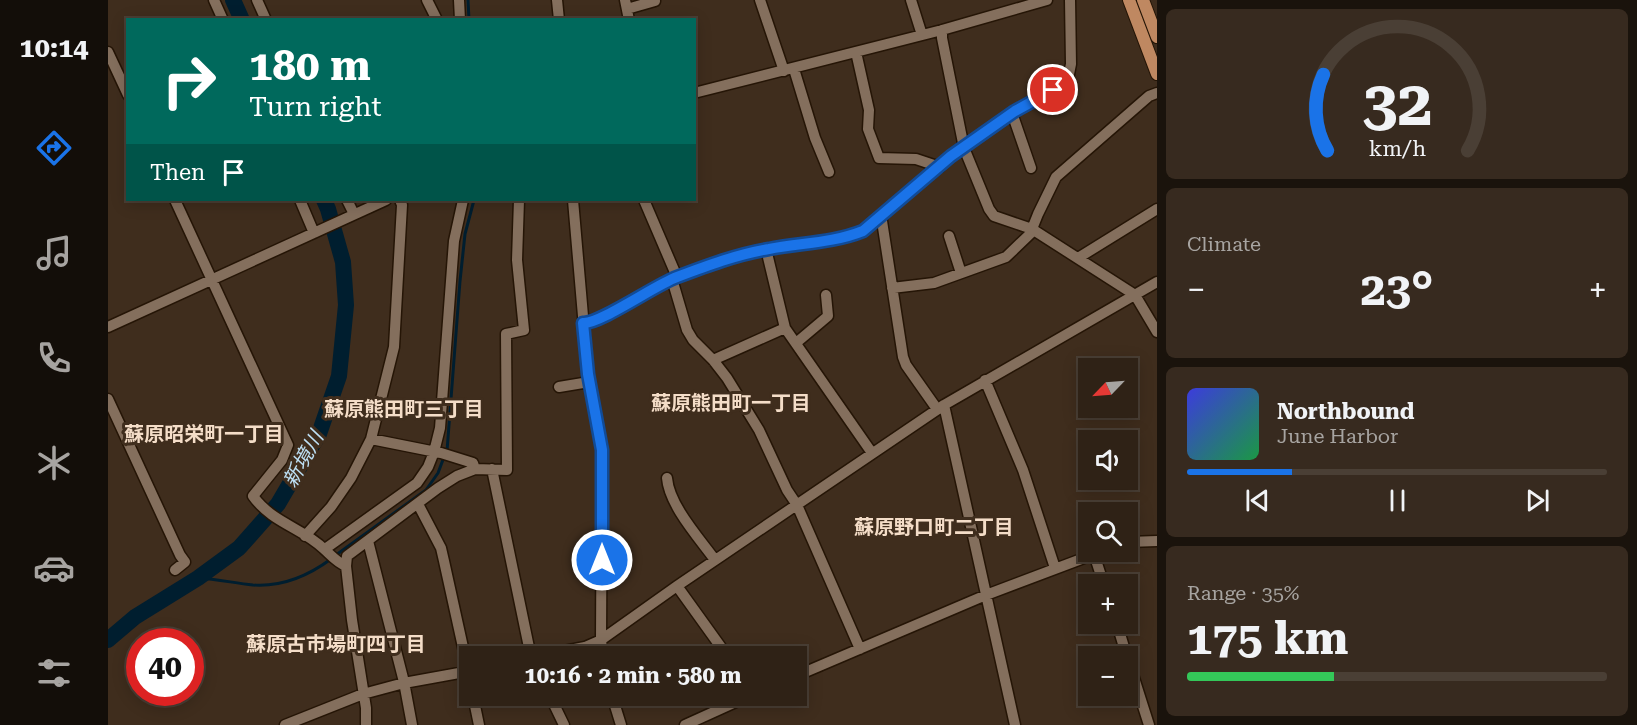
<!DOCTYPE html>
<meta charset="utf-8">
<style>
body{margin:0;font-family:"Roboto Serif","Noto Sans JP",serif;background:#372a1f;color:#f1f3f6;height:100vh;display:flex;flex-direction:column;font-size:22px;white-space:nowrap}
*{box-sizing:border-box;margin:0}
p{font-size:20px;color:#a7a4a1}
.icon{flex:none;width:33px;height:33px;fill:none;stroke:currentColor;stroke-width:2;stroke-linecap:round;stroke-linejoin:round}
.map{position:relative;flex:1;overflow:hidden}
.panel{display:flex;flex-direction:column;gap:9px;padding:9px;background:#1a130c;width:480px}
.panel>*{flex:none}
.hud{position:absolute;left:18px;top:18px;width:570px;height:183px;border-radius:0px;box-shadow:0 3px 15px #0003,0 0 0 2px #4a3f35;background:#00695c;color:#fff;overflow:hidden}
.needle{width:39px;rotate:245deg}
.fabs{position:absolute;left:970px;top:358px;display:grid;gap:12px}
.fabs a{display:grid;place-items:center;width:60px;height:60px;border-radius:0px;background:#2f2216;box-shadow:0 3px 15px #0003,0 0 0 2px #4a3f35;font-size:30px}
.speed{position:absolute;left:18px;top:628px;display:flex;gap:12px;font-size:30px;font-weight:700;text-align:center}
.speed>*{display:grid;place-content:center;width:78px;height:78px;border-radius:50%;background:#2f2216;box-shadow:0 3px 15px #0003,0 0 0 2px #4a3f35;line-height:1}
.speed .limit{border:9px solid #d22;background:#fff;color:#111}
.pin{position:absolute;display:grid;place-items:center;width:51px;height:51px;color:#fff;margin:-26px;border:3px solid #fff;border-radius:50%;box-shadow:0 2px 6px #0007}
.me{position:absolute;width:66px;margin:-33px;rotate:0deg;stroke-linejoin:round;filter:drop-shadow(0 0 4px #0008)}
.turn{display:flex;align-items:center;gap:21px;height:126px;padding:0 24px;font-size:27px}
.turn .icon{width:78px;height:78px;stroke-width:2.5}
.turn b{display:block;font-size:42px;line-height:51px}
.then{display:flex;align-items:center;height:57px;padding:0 24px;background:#0003;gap:12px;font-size:22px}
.big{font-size:45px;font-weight:700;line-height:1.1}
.panel .tile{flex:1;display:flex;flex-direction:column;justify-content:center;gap:9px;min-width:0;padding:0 21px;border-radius:9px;background:#372a1f}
.panel .dial{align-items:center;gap:0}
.dial svg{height:156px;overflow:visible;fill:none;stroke:#4a3f35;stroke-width:7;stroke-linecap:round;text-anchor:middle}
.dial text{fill:#f1f3f6;stroke:none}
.song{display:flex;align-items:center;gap:18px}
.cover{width:72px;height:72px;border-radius:9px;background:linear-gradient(135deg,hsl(240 70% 55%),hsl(140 70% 35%))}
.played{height:6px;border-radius:3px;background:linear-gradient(90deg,#1a73e8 25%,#4a3f35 25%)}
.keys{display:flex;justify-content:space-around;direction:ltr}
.heat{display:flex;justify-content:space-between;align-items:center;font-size:33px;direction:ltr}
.charge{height:9px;border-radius:4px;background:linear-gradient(90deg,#34c759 35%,#4a3f35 0)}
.trip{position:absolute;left:351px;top:646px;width:348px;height:60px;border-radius:0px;background:#2f2216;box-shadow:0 3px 15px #0003,0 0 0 2px #4a3f35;font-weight:700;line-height:60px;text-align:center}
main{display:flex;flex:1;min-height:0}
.dock{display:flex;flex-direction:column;width:108px;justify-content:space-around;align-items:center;background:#130e09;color:#a7a4a1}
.dock .icon{width:42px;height:42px}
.dock .current{color:#1a73e8}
.dock b{font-size:27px;color:#f1f3f6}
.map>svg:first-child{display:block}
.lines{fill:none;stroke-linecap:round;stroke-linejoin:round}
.stream{stroke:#001e2f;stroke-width:3}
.river{stroke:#001e2f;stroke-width:16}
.minor-casing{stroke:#251506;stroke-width:13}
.major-casing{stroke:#251506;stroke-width:14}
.minor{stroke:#846f5d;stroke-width:10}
.major{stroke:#bf8861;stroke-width:12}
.route-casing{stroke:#114b97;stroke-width:15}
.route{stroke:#1a73e8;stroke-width:10}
.labels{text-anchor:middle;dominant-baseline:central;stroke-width:6;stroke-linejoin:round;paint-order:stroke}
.neighbourhood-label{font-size:20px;font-weight:bold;fill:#f4ddc8;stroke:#3f2d1d}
.water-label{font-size:20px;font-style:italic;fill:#bee0f5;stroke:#3f2d1d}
</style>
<main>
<nav class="dock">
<b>10:14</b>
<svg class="icon current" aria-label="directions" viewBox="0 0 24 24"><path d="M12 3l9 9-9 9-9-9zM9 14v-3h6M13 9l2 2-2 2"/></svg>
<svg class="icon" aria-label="music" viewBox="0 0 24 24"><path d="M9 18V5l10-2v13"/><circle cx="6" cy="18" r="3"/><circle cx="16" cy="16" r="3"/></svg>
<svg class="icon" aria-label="phone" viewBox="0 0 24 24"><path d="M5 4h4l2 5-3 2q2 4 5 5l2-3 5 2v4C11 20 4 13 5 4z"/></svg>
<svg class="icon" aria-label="climate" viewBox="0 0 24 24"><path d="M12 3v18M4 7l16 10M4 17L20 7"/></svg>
<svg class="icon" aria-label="car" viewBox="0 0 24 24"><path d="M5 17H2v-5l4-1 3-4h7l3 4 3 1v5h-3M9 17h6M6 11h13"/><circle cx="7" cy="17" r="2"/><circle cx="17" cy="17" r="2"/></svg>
<svg class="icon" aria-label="filters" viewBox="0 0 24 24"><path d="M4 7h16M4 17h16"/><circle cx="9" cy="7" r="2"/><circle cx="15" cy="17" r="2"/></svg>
</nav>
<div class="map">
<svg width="1049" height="725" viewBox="0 0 1049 725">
<rect width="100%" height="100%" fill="#3f2d1d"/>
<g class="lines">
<path class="stream" d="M360,0l1,20
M339,451l13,-170 5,-47 9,-34
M228,555l90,-65 12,-17 6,-16
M90,578c19,1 36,5 55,7 29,2 55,-9 78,-26"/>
<path class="river" d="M125,0l9,20
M0,640l27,-23 63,-39 41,-30 39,-44 41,-70 20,-58 7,-71 -3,-43 -15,-53 -4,-9"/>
<defs>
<path id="minor" d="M106,0l9,20
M149,0l9,20
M319,0l10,20
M351,0l1,20
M449,0l2,20
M517,0l4,20
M652,0l24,71
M803,0l11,35
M519,9l28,-8
M834,30v8l22,110 25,61 5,7 38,13 103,66 22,37
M0,52l20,43
M748,52l13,58 -1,19 11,29 37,1 24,8
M686,69l21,69 14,34
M586,93l248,-63 105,-30
M904,113l19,55
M67,200l113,245 -6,15 -29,36c19,27 50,32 71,53 8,7 12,13 22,17
M192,200l14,33
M239,200l7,14
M465,200l15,174 14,76 -1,190 2,17
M536,200l33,77
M772,218l2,3 21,136 3,8 31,44
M841,236l12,37
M658,249l19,79 87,125
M970,258l79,-49
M564,279l15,51 6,10 20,20 14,18 32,52 28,60 10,15 63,144
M784,288l42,-5 72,-26 24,-23 8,-20 18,-37 93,-81 8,-3
M475,323c17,1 72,-38 94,-46 29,-11 61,-23 92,-28 31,-6 64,-6 94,-18l88,-75 64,-45 23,-14 29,-13 4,-20 -1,-64
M0,327l278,-127
M688,343l32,-27 -2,-21
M605,360l72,-32
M877,380l38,90 32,98
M451,387l30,-5
M0,399l72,156 5,7 -10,8
M836,405l71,320
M263,439l70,14 32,10 2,6
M384,469l39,188
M559,478c2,27 32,60 48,82
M310,504l23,44 3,13 26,118
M197,536l26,-29 20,-29 20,-39 23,-92 8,-142 -2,-5
M260,541l36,141 8,43
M1020,542l29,-1
M217,549l92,-66 11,-16 6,-15 6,-24 14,-187 9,-41
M986,554l10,31
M569,586l51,71
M1009,624l10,33
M425,657l52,-10 16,-7 76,-54 267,-181 213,-123
M1020,659l21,66
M688,676l190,-81 114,-43
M365,696l6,29
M442,696l14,29
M504,696l9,29
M177,725l78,-31 41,-11 66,-12
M258,725v-17l-14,-88 -6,-54 1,-10 91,-68 19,-12 18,-7 32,1 -1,-136 18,-4 -7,-70 2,-60
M577,725l64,-29"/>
<path id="major" d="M1021,0l28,74
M1035,0l14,37"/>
</defs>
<use href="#minor" class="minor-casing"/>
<use href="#major" class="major-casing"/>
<use href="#minor" class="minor"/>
<use href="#major" class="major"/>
</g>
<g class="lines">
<defs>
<path id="route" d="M494,560v-110l-14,-76 -5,-51c17,1 72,-38 94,-46 29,-11 61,-23 92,-28 31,-6 64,-6 94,-18l88,-75 64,-45 38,-21"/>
</defs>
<use href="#route" class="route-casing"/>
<use href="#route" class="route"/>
</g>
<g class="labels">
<g class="neighbourhood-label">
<text x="623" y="403">蘇原熊田町一丁目</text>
<text x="296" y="409">蘇原熊田町三丁目</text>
<text x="96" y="434">蘇原昭栄町一丁目</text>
<text x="826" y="527">蘇原野口町二丁目</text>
<text x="228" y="644">蘇原古市場町四丁目</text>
</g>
<g class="water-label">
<text transform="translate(195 459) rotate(-61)">新境川</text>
</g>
</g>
</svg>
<div class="fabs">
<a><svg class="needle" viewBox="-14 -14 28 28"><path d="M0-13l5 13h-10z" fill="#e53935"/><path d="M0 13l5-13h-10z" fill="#a7a4a1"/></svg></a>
<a><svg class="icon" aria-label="sound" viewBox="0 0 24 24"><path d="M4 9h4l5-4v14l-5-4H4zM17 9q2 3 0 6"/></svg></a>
<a><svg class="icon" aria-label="search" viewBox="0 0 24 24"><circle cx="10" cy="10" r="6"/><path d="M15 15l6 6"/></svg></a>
<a>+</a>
<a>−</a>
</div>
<div class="speed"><div class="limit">40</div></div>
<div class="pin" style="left:945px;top:90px;background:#d93025"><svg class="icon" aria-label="arrive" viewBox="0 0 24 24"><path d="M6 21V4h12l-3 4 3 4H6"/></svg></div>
<svg class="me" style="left:494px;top:560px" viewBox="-20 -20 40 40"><circle r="17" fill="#1a73e8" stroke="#fff" stroke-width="3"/><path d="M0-11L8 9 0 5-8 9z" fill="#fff"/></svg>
<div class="trip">10:16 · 2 min · 580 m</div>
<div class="hud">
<div class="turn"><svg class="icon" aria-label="right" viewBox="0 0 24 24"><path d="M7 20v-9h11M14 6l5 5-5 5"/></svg><div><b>180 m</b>Turn right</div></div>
<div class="then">Then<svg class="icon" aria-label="arrive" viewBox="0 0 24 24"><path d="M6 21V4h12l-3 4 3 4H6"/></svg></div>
</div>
</div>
<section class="panel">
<div class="tile dial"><svg viewBox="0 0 100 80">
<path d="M14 69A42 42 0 1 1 86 69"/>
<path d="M14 69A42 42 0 0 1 12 30" stroke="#1a73e8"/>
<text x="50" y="56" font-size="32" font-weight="700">32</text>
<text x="50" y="72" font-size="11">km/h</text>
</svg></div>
<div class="tile"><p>Climate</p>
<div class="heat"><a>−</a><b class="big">23°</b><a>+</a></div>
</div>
<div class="tile">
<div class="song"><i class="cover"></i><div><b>Northbound</b><p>June Harbor</p></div></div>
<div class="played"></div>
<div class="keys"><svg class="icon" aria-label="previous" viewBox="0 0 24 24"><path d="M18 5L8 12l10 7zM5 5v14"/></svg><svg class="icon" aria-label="pause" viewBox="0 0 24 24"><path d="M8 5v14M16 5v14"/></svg><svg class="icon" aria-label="next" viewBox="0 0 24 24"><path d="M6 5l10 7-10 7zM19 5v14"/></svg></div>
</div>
<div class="tile"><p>Range · 35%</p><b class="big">175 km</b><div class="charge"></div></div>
</section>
</main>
